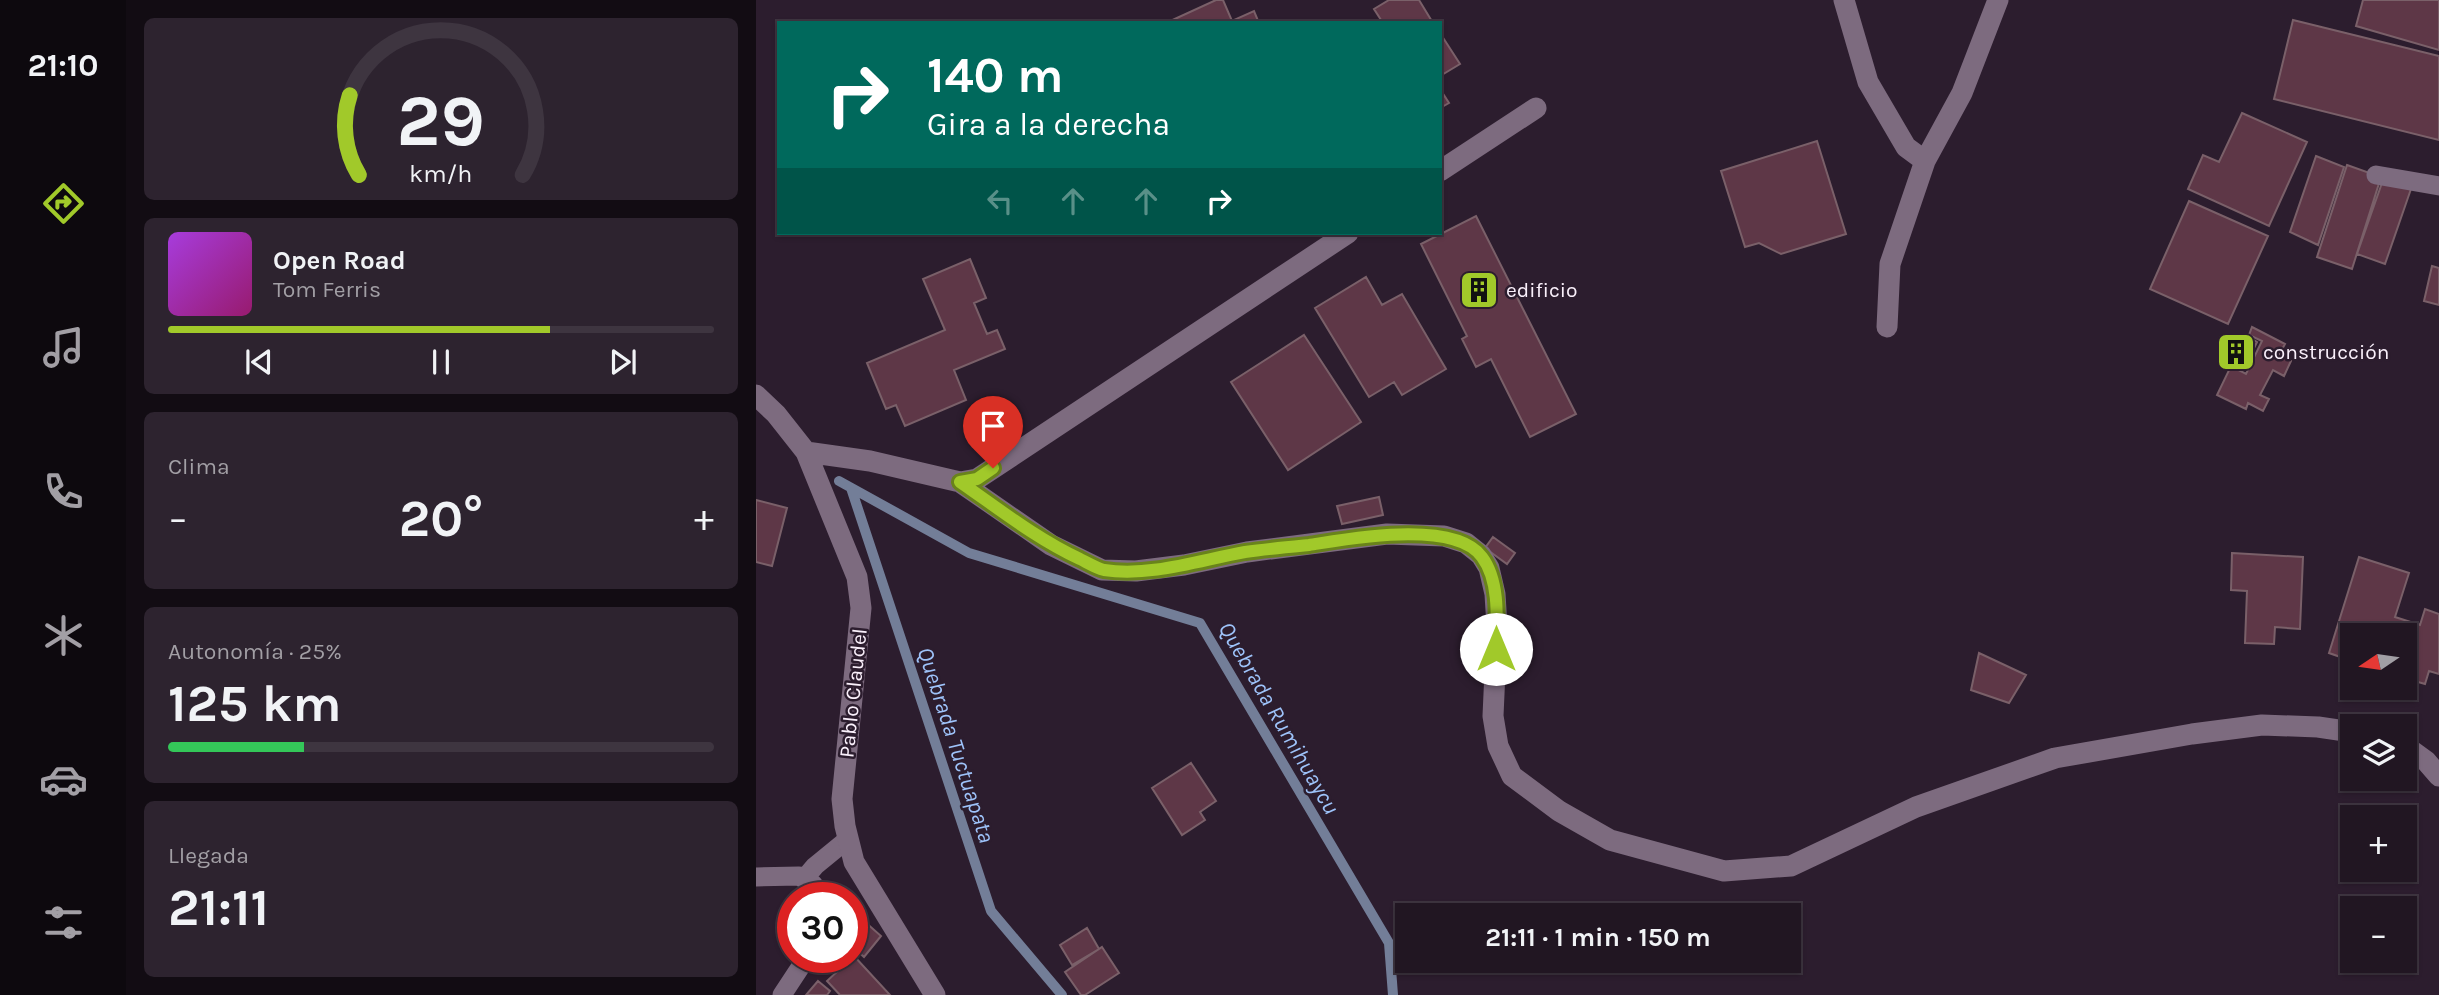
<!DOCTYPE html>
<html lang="es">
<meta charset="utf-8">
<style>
body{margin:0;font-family:Karla,sans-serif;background:#2d232f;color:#f1f3f6;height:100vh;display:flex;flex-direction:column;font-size:26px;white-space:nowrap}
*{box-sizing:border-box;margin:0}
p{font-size:23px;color:#a29fa5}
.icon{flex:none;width:38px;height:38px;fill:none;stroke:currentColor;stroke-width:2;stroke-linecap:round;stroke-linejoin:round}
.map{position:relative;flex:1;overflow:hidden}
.sheet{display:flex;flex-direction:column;gap:18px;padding:18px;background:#120c13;width:630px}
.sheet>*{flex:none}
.hud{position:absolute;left:21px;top:21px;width:665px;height:214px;border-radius:0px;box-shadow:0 2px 5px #0004,0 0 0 2px #3e3540;background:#00695c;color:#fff;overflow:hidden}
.needle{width:46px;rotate:257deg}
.controls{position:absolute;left:1584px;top:623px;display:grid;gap:14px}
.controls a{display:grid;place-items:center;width:77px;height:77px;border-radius:0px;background:#211622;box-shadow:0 2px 5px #0004,0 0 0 2px #3e3540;font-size:35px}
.speed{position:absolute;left:21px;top:882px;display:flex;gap:14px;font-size:35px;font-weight:700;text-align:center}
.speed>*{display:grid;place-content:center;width:91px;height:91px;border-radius:50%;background:#211622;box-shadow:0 2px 5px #0004,0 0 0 2px #3e3540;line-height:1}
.speed .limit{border:10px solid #d22;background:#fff;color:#111}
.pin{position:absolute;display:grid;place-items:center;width:60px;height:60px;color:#fff;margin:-72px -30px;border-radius:50% 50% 50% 0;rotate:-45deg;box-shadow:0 0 7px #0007}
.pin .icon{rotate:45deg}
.me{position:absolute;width:77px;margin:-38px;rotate:0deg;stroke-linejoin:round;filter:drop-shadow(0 0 5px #0008)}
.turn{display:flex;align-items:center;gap:24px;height:147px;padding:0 35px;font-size:32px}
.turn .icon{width:91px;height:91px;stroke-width:2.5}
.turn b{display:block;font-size:49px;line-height:60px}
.lanes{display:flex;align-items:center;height:66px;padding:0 35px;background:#0003;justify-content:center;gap:35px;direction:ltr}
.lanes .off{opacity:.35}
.big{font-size:52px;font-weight:700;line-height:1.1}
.sheet .card{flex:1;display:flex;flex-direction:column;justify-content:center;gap:10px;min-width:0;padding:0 24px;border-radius:10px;background:#2d232f}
.sheet .dial{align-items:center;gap:0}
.dial svg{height:182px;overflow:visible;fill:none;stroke:#3e3540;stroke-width:7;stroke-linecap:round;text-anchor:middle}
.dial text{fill:#f1f3f6;stroke:none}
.song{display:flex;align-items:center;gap:21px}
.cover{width:84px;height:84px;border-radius:10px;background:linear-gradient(135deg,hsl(280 70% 55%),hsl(320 70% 35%))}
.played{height:7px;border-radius:4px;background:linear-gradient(90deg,#a1c92a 70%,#3e3540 70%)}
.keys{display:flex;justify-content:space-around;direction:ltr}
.heat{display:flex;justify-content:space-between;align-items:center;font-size:38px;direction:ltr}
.charge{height:10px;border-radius:5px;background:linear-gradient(90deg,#34c759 25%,#3e3540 0)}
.trip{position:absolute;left:639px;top:903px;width:406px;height:70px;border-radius:0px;background:#211622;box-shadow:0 2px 5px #0004,0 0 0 2px #3e3540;font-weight:700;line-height:70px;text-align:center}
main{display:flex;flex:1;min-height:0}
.menu{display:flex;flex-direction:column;width:126px;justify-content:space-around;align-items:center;background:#0d090e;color:#a29fa5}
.menu .icon{width:49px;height:49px}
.menu .on{color:#a1c92a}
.menu b{font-size:32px;color:#f1f3f6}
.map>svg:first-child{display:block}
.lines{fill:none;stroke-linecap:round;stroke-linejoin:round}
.stream{stroke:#737e98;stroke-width:10}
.building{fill:#5e3747;stroke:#7a6069;stroke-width:2}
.lane{stroke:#7d6b7f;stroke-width:19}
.street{stroke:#7d6b7f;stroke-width:21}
.route-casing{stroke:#69831b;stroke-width:18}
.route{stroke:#a1c92a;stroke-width:12}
.labels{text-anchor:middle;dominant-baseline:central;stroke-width:5;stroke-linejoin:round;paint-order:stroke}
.poi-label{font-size:21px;fill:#faf0fb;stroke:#2c1d2e;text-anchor:start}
.street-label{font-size:21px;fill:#faf0fb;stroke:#2c1d2e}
.water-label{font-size:23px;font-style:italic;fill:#9ec3fa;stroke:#2c1d2e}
</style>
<main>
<nav class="menu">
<b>21:10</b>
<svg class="icon on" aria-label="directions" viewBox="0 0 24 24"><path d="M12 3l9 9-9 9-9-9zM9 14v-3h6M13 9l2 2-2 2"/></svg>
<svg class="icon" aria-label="music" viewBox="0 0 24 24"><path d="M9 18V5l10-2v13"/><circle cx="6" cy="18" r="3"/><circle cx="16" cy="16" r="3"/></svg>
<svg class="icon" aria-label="phone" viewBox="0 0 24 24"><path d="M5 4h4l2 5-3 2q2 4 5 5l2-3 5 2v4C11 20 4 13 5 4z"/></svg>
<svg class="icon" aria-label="climate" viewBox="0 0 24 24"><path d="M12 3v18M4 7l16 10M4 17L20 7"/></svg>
<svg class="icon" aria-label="car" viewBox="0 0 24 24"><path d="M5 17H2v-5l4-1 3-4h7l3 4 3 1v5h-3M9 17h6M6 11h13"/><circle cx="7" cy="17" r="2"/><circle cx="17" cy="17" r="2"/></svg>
<svg class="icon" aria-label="filters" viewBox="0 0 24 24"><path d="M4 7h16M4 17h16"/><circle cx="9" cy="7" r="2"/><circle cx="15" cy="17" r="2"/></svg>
</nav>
<section class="sheet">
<div class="card dial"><svg viewBox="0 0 100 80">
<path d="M14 69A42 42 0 1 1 86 69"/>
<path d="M14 69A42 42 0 0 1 10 34" stroke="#a1c92a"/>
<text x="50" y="56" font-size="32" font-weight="700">29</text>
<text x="50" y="72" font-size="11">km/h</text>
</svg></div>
<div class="card">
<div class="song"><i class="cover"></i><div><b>Open Road</b><p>Tom Ferris</p></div></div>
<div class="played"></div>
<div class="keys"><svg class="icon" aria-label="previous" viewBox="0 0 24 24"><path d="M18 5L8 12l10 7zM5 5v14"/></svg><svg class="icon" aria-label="pause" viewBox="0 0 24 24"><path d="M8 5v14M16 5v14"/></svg><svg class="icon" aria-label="next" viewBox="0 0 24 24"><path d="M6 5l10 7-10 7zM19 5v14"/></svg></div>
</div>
<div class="card"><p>Clima</p>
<div class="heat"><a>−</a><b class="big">20°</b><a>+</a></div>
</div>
<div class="card"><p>Autonomía · 25%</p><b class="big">125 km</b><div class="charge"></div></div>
<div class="card"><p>Llegada</p><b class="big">21:11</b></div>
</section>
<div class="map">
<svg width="1683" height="995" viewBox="0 0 1683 995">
<rect width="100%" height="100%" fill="#2c1d2e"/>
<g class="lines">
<path class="stream" d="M83,481l130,72 231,70 189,320 4,52
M95,488l140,423 71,84"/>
</g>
<path class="building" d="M460,0h7l9,21 22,-10 5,12h-93z
M633,0h30l14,23h-50l-9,-14z
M1607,0h76v50l-83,-24z
M1537,20l146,36v84l-165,-41z
M684,33l20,31 -20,12z
M684,89l9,14 -9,5z
M1486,113l65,29 -38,84 -81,-37 15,-34 16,7z
M1061,141l29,93 -65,20 -22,-11 -14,4 -24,-76z
M1560,156l28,11 -26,78 -28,-13z
M1591,165l34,12 -29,92 -35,-12z
M1627,180l28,9 -26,75 -28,-10z
M1433,201l79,35 -40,88 -78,-35z
M720,216l100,198 -46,23 -39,-78 -15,8 -14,-28 5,-3 -46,-92z
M214,259l16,39 -12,5 13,31 10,-4 8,19 -51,21 12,30 -61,26 -9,-21 -10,4 -19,-46 78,-33 -22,-51z
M1676,266l7,2v37l-15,-4z
M610,277l16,28 20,-11 44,75 -44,26 -8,-13 -25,15 -54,-89z
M1496,327l33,17 -6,11 12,6 -7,15 -11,-6 -13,25 9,4 -6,12 -15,-8 -2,6 -29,-14 14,-29 15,8 16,-33 -13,-6z
M548,335l57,87 -73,48 -57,-88z
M1493,337l8,5 -4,8 -8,-5z
M623,497l4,18 -41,9 -5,-18z
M0,500l31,8 -15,58 -16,-4z
M737,537l22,16 -8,11 -22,-16z
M1476,553l71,4 -3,72 -25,-2 -1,17 -29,-1 2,-52 -16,-1z
M1603,557l50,16 -14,44 25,8 5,-16 14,5v60l-10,-3 -4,13 -21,-6v-43h-52v26l-23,-8z
M1223,653l47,22 -17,28 -38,-13z
M435,763l25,38 -16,11 5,8 -23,15 -30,-47z
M108,921l17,15 -17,21 -9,-8 -3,4v-17z
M331,928l12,21 -27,16 -12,-20z
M346,947l17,26 -34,22h-4l-16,-23z
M98,956l36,39h-50l-13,-14z
M62,981l12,10 -3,4h-21z"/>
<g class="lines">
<path class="lane" d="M1620,175l63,11
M0,877l43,-1 5,3
M67,898l-10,-14 -9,-5 11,-13 33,-27
M26,995l25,-38"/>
<path class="street" d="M1088,0l24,82 38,65 19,14
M684,171l96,-63
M1131,327l3,-63 35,-103 37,-68 36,-93
M0,395l20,19 30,38 51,125 4,31 -19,191 3,27 9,36 81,133
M50,452l64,9 90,21 17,-3 371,-246
M204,482l91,63 51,25 34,1 48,-6 63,-13 140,-18 57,2 22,7 15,12 8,13 6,26 2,33 -4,89 5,30 14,30 47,35 51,29 114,31 67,-5 125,-59 139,-49 137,-24 70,-9 56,2 34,5
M1648,745l22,16 13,15"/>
</g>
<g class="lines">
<defs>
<path id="route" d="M237,468l-16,11 -17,3c39,27 77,57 120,77 8,4 16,9 24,11 47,7 96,-10 141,-18 21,-3 43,-5 64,-7 40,-6 145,-26 173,12 18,24 15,63 14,92"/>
</defs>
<use href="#route" class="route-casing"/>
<use href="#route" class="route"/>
</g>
<defs>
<symbol id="building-square" viewBox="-11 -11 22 22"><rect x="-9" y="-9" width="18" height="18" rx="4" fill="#a1c92a" stroke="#2c1d2e"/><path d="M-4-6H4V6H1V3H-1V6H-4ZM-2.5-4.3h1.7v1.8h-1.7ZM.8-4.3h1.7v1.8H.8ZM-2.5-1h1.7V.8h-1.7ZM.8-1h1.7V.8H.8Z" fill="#111"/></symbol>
</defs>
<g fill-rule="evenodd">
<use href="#building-square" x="701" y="268" width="44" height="44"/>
<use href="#building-square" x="1458" y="330" width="44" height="44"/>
</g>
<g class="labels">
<g class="poi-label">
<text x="750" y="290">edificio</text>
<text x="1507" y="352">construcción</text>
</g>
<g class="street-label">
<text transform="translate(97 693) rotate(-84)">Pablo Claudel</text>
</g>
<g class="water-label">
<text transform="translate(523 718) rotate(60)">Quebrada Rumihuaycu</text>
<text transform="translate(200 745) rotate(72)">Quebrada Tuctuapata</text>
</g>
</g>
</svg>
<div class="controls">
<a><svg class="needle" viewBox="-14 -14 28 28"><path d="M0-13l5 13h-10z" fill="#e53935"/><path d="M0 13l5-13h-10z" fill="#a29fa5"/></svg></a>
<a><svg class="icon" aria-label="layers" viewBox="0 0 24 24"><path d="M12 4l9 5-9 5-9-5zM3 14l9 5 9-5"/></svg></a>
<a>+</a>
<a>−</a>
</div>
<div class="speed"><div class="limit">30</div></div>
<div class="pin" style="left:237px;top:468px;background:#d93025"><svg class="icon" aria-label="arrive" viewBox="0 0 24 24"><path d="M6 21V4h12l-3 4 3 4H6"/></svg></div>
<svg class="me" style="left:740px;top:649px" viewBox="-20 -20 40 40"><circle r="19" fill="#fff"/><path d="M0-13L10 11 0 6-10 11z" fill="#a1c92a"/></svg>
<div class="trip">21:11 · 1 min · 150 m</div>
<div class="hud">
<div class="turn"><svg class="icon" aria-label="right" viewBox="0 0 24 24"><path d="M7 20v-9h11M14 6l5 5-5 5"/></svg><div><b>140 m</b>Gira a la derecha</div></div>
<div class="lanes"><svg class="icon off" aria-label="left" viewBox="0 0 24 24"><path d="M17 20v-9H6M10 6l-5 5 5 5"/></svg><svg class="icon off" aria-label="ahead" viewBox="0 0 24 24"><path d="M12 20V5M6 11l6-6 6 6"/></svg><svg class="icon off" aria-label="ahead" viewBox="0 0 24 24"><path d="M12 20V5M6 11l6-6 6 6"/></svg><svg class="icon" aria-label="right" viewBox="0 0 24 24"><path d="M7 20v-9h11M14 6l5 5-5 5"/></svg></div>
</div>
</div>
</main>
